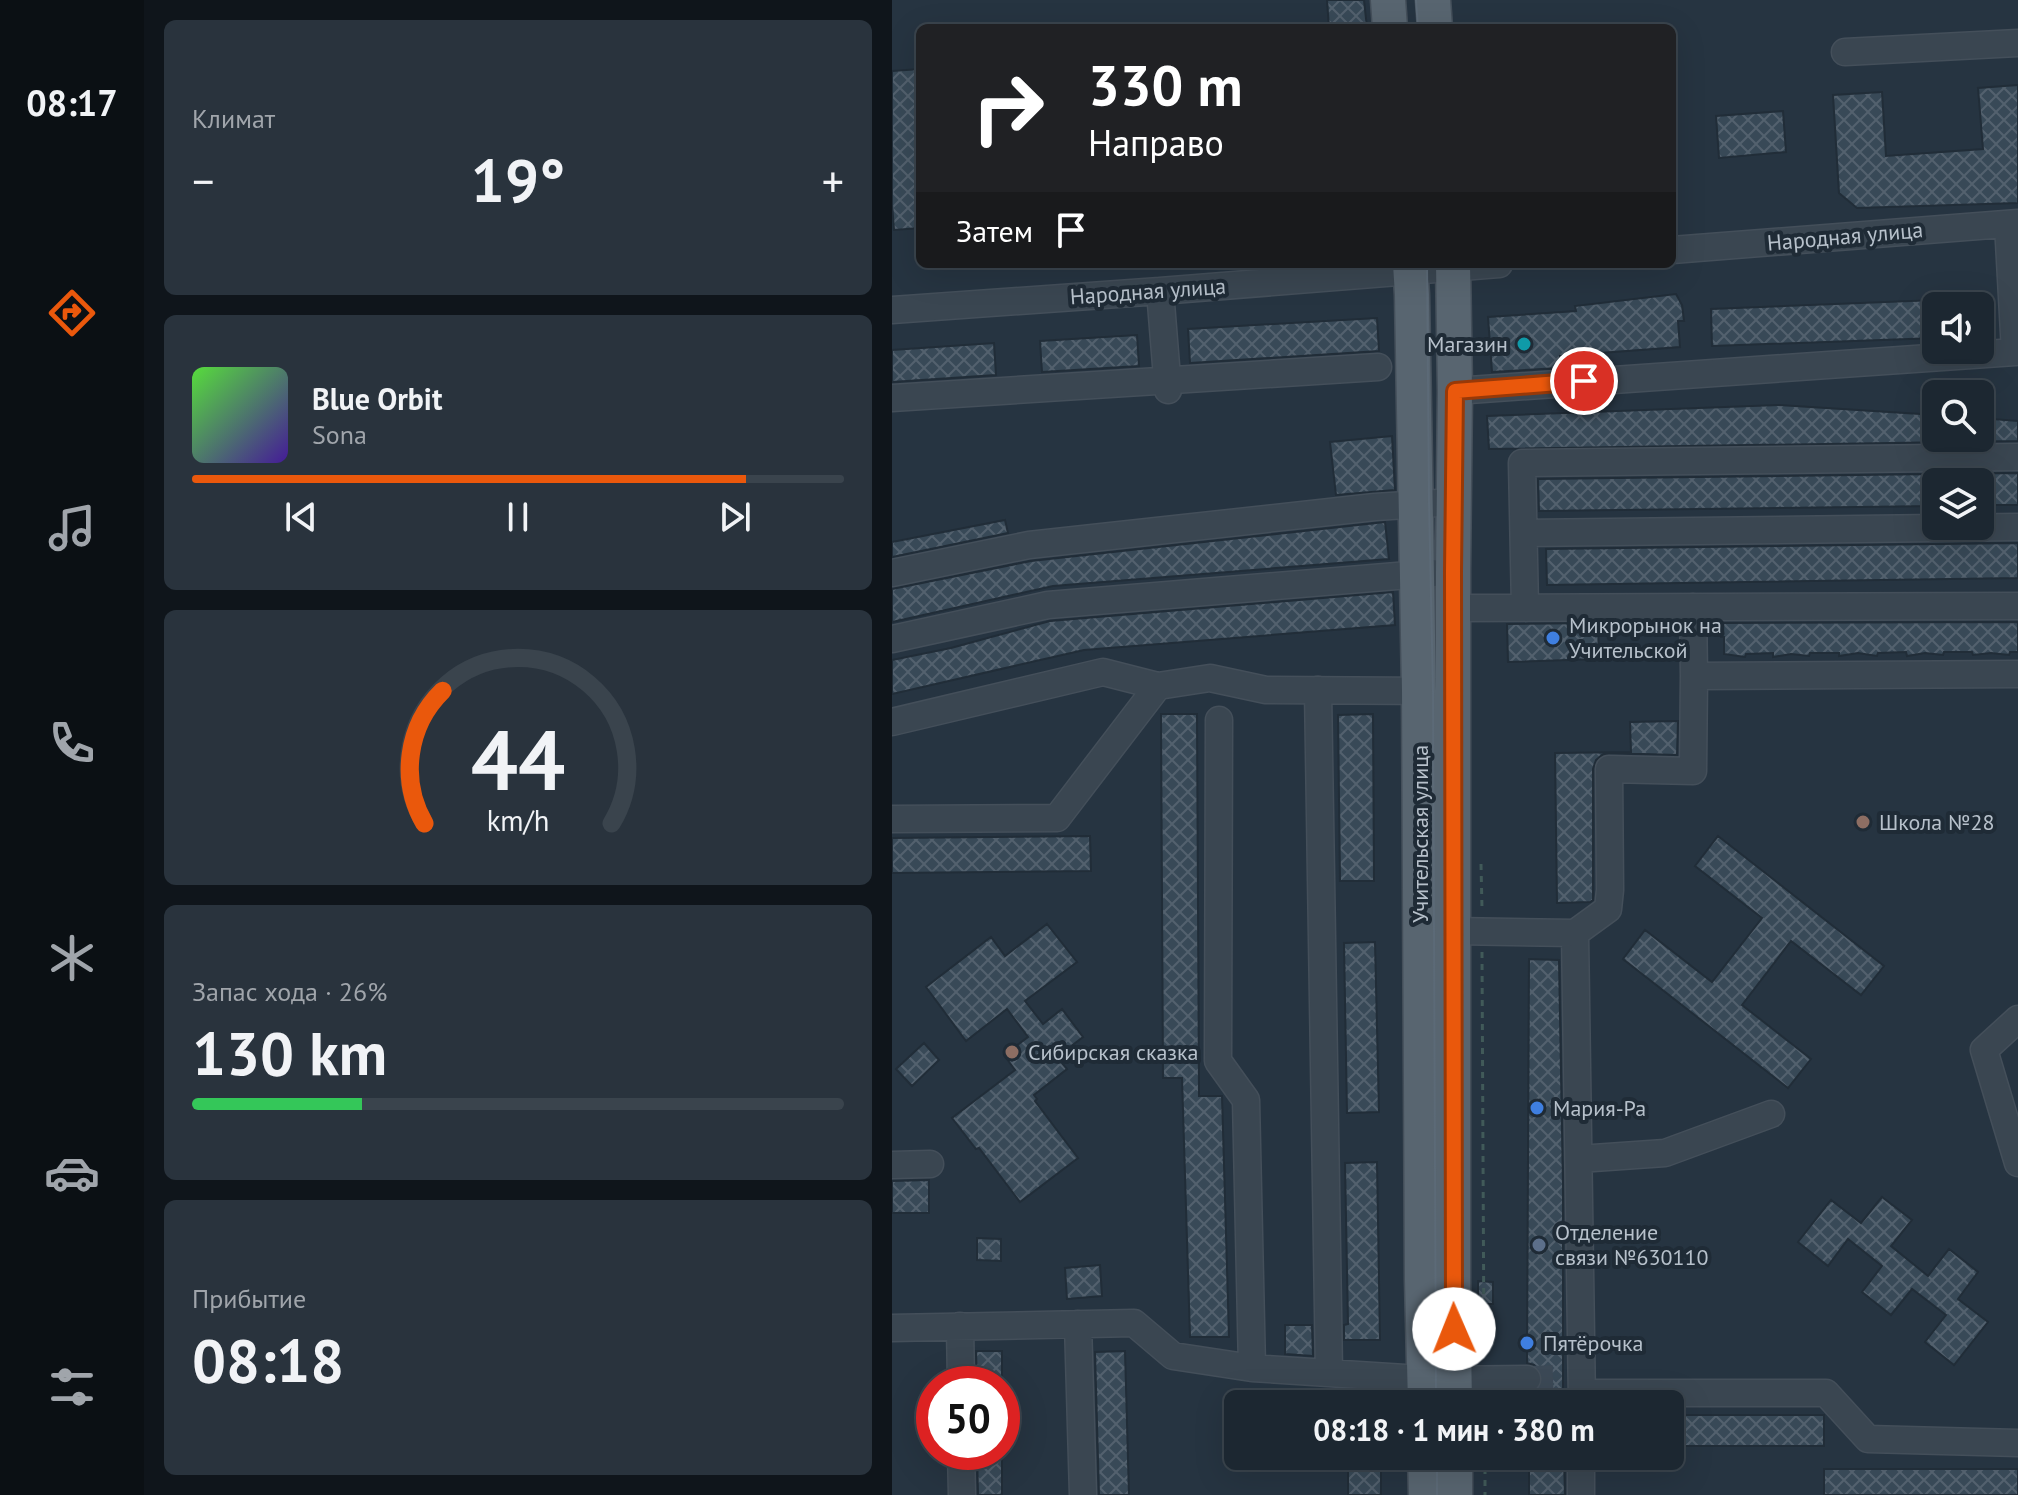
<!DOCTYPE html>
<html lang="ru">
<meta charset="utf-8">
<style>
body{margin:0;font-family:"PT Sans",sans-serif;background:#29333d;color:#f1f3f6;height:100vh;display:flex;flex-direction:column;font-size:30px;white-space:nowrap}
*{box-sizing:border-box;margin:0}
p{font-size:26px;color:#a0a5ab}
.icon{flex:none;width:44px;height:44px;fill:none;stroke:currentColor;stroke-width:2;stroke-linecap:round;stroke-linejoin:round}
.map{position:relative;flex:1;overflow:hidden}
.drawer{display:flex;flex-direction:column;gap:20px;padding:20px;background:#0f151b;width:748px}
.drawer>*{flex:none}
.banner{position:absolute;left:24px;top:24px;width:760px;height:244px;border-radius:12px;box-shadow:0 8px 32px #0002,0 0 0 2px #3a444d;background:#202124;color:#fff;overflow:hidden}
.fabs{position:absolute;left:1030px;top:292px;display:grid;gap:16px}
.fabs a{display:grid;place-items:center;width:72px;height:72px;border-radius:12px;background:#1c2731;box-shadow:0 8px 32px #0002,0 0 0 2px #3a444d;font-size:40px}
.speed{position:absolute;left:24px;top:1366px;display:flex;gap:16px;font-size:40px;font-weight:700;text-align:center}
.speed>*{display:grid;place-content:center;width:104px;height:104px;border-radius:50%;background:#1c2731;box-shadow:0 8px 32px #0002,0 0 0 2px #3a444d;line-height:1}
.speed .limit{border:12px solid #d22;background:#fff;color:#111}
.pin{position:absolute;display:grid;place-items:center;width:68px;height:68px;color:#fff;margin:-34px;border:4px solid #fff;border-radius:50%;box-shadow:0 2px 8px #0007}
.me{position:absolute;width:88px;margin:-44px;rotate:359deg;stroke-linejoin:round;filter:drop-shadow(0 0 6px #0008)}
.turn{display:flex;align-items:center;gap:28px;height:168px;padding:0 40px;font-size:36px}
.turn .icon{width:104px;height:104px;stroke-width:2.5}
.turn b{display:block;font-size:56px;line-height:68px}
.then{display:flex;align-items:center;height:76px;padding:0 40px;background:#0003;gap:16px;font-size:30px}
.big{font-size:60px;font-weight:700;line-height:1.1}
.drawer .widget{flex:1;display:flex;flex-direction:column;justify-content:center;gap:12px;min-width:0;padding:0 28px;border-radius:12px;background:#29333d}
.drawer .dial{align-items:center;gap:0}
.dial svg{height:208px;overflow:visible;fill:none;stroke:#3a444d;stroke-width:7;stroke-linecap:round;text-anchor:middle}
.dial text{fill:#f1f3f6;stroke:none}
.song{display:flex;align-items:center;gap:24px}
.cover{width:96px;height:96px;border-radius:12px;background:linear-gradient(135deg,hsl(110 70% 55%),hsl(260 70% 35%))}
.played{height:8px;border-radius:4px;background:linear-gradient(90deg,#ea580c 85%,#3a444d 85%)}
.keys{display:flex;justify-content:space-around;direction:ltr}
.heat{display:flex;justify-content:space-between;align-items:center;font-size:44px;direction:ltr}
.charge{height:12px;border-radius:6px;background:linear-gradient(90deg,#34c759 26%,#3a444d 0)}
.trip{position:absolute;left:332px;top:1390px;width:460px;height:80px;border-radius:12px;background:#1c2731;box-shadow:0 8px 32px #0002,0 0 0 2px #3a444d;font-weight:700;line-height:80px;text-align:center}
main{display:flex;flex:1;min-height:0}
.menu{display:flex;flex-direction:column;width:144px;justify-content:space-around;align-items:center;background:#0b1014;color:#a0a5ab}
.menu .icon{width:56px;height:56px}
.menu .selected{color:#ea580c}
.menu b{font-size:36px;color:#f1f3f6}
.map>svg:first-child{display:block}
.building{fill:url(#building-cross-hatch);stroke:#212d38;stroke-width:2}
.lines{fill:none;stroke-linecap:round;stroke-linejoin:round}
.minor-tunnel{stroke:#3c4956;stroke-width:26;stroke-dasharray:26 13;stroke-linecap:butt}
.minor-casing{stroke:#444f5a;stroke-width:29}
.major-casing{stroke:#444f5a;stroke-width:37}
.path{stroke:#415a59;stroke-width:3;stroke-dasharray:6 6;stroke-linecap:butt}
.minor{stroke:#3a4651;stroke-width:26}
.major{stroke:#586570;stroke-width:34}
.tram{stroke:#5c6a77;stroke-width:2}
.route-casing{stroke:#983908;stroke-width:20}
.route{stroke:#ea580c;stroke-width:14}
.culture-dot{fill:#0f9aa8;stroke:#1f2b36;stroke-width:3}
.shop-dot{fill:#3f7fe0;stroke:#1f2b36;stroke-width:3}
.education-dot{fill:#8d6e63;stroke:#1f2b36;stroke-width:3}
.service-dot{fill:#5c6f8a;stroke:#1f2b36;stroke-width:3}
.labels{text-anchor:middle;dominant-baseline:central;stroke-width:8;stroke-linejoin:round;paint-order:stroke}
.street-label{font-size:22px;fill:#b7c1cb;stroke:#1f2b36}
.poi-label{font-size:22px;fill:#b7c1cb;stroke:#1f2b36;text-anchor:start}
</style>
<main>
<nav class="menu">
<b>08:17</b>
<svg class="icon selected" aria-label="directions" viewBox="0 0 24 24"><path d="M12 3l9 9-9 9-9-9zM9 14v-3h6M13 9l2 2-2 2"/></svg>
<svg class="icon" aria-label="music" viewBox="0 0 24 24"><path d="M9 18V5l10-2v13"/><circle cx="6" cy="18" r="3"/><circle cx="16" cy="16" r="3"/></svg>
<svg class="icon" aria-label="phone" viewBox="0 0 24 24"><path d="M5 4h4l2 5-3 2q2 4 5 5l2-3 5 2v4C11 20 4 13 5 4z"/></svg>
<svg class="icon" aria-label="climate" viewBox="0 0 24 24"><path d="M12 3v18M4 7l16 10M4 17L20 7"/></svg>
<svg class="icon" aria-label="car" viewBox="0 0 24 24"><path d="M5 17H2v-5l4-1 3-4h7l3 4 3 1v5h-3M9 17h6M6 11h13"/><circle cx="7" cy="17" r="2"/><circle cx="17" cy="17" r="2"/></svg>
<svg class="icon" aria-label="filters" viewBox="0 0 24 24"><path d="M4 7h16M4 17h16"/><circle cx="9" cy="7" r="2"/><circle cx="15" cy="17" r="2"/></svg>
</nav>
<section class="drawer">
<div class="widget"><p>Климат</p>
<div class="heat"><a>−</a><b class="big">19°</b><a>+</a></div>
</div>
<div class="widget">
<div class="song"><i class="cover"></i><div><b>Blue Orbit</b><p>Sona</p></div></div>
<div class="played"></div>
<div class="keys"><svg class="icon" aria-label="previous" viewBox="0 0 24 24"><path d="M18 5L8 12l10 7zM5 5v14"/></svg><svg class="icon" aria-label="pause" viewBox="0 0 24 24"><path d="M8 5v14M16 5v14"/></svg><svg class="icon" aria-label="next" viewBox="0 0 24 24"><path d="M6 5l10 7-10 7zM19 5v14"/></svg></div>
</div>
<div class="widget dial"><svg viewBox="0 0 100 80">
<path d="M14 69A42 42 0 1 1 86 69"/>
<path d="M14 69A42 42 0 0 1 21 18" stroke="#ea580c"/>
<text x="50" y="56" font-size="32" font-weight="700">44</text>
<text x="50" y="72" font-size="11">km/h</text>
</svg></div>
<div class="widget"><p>Запас хода · 26%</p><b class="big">130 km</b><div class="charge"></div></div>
<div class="widget"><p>Прибытие</p><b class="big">08:18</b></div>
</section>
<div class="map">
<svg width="1126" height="1495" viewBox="0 0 1126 1495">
<defs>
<pattern id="building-cross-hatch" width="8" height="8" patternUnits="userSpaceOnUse" patternTransform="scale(2)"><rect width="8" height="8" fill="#384957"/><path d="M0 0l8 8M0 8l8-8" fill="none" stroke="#53616e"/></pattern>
</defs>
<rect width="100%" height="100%" fill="#263441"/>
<path class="building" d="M435,0h37l3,28h-38z
M28,69v159l-26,2 -2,-26v-133z
M1126,85v118l-161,5 -18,-15 -6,-98 49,-3 4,64 97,-7 -5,-61z
M891,111l3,41 -67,6 -3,-42z
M784,294l6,11 2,16h-6l2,26 -120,9v12l-68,4 -4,-55 88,-6 -1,-5z
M1044,300v38l-224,8 -1,-37z
M485,318l2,33 -189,12 -2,-34z
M245,335l2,31 -97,6 -2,-31z
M102,343l2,32 -104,7v-32z
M887,405l157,10v23h44v-20l38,3v20l-529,8 -2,-33z
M500,436l3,54 -59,5 -6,-53z
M1126,473v32h-38v-23h-44v24l-397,5 -1,-32z
M113,520l3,13 -116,24v-15z
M493,522l4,37 -336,27 -161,36v-33l139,-28z
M1126,543v35l-471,7 -1,-36z
M501,592l2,33 -311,25 -192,44v-34l59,-12 99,-27z
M1126,622v30h-8l-1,3 -18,-2 -18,2 -1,-3h-28l-1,3 -18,-2 -18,3 -1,-4 -28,1 -1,3 -19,-3 -19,3v-3h-29l-1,3 -18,-2 -18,3v-4l-27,1 -1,3 -21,-3v-17h-3v-14z
M706,623l1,36 -91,3 -1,-38z
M269,714h36l2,382h23l7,241h-39l-8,-259h-19z
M481,714l1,167h-34l-2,-166z
M786,721l-1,34 -68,-2 -7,2 -6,5 -3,9v131l-3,2 -33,1 -2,-150 76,-1 -1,-30z
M198,836l1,35 -199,2v-35z
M826,836l166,130 -23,29 -70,-54 -49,64 69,54 -23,29 -165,-129 22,-29 67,52 50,-64 -67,-52z
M155,924l30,38 -52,39 18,23 19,-15 21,28 -26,20 10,12 -33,26 3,4 -2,2 43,57 -58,44 -41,-54 -3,1 -24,-31 63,-48 -11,-15 24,-18 -21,-28 -41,32 -40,-54 65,-50 14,19z
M483,942l4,170 -32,1 -3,-170z
M637,959l30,1 4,225v219h-35l-1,-9 9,-3 4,-5 3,-7 -3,-10 -6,-5 -7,-2z
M32,1043l15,17 -27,26 -16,-17z
M485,1162l3,178h-36v-15l4,-1 -3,-161z
M37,1180v33h-37v-32z
M990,1197l30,23 -21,26 37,30 21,-27 29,23 -20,27 30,23 -34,43 -29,-23 21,-27 -34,-26 -21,26 -29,-23 20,-26 -34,-27 -20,27 -30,-24 33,-42 30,23z
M85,1238l24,1v22l-24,-1z
M208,1265l2,31 -35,3 -2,-31z
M586,1281l15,1v22h-15z
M393,1325h27l1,31 -28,-2z
M84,1351h26v33h-25z
M233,1351l4,144h-30l-4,-143z
M778,1415h154v31h-154z
M85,1452h25v43h-24z
M456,1456h33v39h-33z
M637,1456h35l1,39h-36z
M932,1469h194v26h-194z"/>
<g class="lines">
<path class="minor-tunnel" d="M635,1379l35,-1"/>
<defs>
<path id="minor" d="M953,52l173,-9
M780,250l346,-27
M268,291l8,99
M0,310l268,-19 339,-27
M563,391l560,-39 -7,-128
M0,398l486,-31
M632,533l494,-6
M0,573l137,-28 346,-38 79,-5
M801,607l1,69 324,-2
M561,608l565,-2
M633,608l-3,-145 496,-6
M0,639l156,-34 385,-32
M426,690l11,683
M327,720l-1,341 28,39 6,268
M0,722l211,-50 55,14
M0,819l165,-1 101,-132 52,-8 56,12 172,1
M561,931l122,2 7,471
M683,933l33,-24 2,-19 -1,-121 84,2 1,-95
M1126,1019l-34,31 34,113
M687,1159l86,-6 106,-39
M0,1165l38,-1
M186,1324l5,171
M68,1326l1,58
M0,1328l242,-5 39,33 79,12 184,12 91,-1
M690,1393h244l42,46 150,4
M69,1452l1,43
M689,1495v-39"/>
<path id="major" d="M496,0l2,28
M541,0l2,28
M518,264l2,31 7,396 3,589 3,124
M561,264l2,127 -2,181v706l2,126
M533,1456l1,39
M563,1456v39"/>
</defs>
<use href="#minor" class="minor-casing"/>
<use href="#major" class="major-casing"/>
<path class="path" d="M589,864l1,44
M590,952l2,404
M593,1456v39"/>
<use href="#minor" class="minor"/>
<use href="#major" class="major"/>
<path class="tram" d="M524,0l2,28
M535,264l2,239 4,188 3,713
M545,1456v39"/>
</g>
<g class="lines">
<defs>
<path id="route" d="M562,1329l-1,-757 2,-181 129,-10"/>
</defs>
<use href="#route" class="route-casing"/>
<use href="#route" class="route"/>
</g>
<circle class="culture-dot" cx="632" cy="344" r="8"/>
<g class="shop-dot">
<circle cx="661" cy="638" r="8"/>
<circle cx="645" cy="1108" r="8"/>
<circle cx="635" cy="1343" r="8"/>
</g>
<g class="education-dot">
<circle cx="971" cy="822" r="8"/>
<circle cx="120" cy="1052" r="8"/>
</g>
<circle class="service-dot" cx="647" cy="1245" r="8"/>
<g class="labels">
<g class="street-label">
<text transform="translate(953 236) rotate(-5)">Народная улица</text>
<text transform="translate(256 291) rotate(-4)">Народная улица</text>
<text transform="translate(528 834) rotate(-90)">Учительская улица</text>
</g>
<g class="poi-label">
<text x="616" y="344" text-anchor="end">Магазин</text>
<text x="677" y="625">Микрорынок на<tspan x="677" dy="25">Учительской</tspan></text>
<text x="987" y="822">Школа №28</text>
<text x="136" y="1052">Сибирская сказка</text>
<text x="661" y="1108">Мария-Ра</text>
<text x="663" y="1232">Отделение<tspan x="663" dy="25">связи №630110</tspan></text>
<text x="651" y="1343">Пятёрочка</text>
</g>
</g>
</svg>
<div class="fabs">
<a><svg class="icon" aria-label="sound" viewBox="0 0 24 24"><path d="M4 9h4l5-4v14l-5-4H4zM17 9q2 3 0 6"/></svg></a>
<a><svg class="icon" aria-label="search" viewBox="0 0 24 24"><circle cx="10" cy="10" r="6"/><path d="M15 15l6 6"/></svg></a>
<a><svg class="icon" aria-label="layers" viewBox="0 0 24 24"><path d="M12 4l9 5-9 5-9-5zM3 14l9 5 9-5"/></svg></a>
</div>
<div class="speed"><div class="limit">50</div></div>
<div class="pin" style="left:692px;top:381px;background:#d93025"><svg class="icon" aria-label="arrive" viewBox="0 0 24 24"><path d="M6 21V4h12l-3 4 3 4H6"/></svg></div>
<svg class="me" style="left:562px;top:1329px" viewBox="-20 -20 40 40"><circle r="19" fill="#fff"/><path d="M0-13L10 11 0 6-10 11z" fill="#ea580c"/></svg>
<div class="trip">08:18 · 1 мин · 380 m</div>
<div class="banner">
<div class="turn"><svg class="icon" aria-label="right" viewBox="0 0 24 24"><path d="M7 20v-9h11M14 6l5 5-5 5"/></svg><div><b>330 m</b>Направо</div></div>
<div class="then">Затем<svg class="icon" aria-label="arrive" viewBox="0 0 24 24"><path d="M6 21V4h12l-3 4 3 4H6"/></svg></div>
</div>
</div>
</main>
